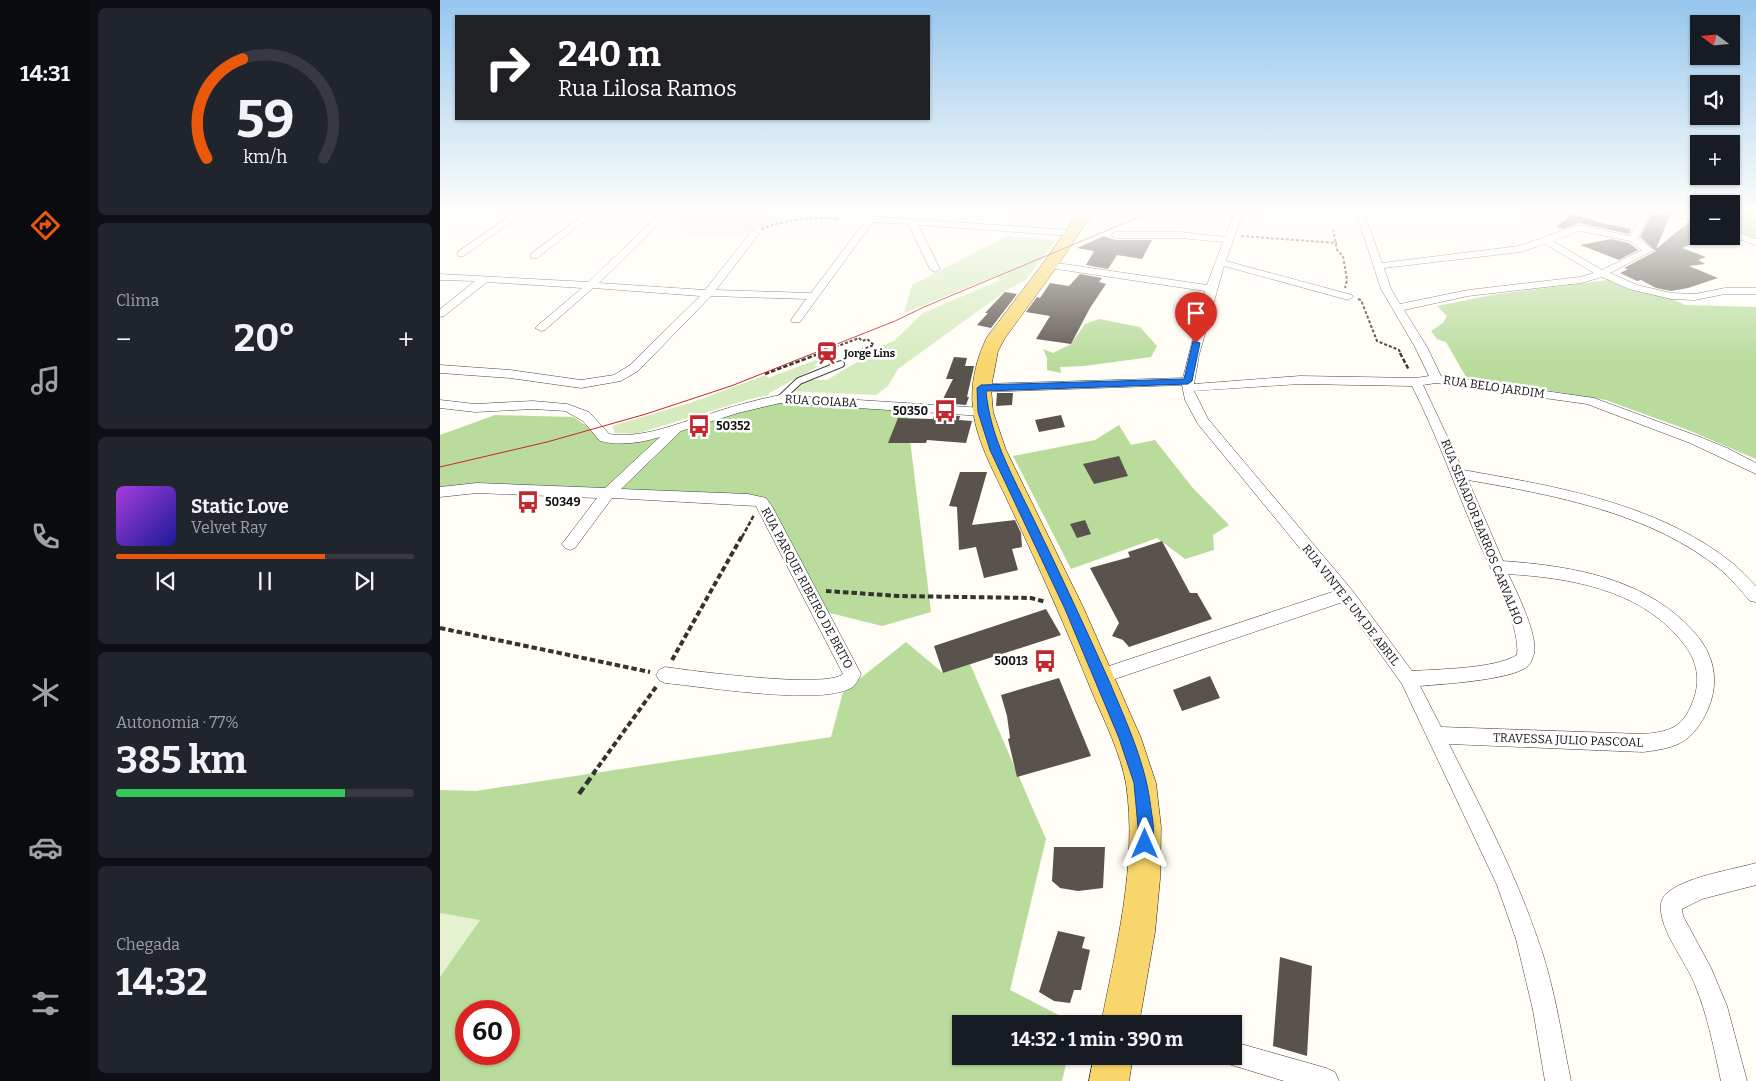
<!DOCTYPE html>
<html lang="pt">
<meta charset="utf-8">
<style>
body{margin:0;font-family:Bitter,serif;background:#20242c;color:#f1f3f6;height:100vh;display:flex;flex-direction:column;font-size:19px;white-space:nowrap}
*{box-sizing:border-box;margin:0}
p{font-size:16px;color:#9ea1a6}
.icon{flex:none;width:28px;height:28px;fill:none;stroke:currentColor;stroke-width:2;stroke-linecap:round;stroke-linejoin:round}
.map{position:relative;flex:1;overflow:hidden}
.details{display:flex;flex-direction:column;gap:8px;padding:8px;background:#0d0f14;width:350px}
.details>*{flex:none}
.top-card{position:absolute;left:15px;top:15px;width:475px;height:105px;border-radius:0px;box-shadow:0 1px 4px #0004;background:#202124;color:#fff;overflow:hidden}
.needle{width:32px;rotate:286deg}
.tools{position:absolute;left:1250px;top:15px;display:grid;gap:10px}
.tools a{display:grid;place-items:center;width:50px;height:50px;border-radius:0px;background:#171b24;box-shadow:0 1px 4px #0004;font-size:25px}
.speed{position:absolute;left:15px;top:1000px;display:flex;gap:10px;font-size:25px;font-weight:700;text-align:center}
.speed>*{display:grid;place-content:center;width:65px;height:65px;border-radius:50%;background:#171b24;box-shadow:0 1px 4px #0004;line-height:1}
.speed .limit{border:8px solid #d22;background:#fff;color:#111}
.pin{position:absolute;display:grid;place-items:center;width:42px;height:42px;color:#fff;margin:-51px -21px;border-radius:50% 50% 50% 0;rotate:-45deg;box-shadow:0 0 5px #0007}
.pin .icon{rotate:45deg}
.me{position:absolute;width:55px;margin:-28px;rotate:0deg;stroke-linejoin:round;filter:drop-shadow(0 0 4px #0008)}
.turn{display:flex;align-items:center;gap:18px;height:105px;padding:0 20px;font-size:22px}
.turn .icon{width:65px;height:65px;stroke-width:2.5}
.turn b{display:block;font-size:35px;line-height:42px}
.big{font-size:38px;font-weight:700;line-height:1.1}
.details .widget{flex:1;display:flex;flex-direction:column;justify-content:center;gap:8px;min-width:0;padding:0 18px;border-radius:8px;background:#20242c}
.details .dial{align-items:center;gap:0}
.dial svg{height:130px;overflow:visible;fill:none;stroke:#363941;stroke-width:7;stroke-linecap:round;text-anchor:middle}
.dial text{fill:#f1f3f6;stroke:none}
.song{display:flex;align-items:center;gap:15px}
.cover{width:60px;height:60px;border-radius:8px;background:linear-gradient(135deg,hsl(280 70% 55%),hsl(240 70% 35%))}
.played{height:5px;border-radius:2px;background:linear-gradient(90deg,#ea580c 70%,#363941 70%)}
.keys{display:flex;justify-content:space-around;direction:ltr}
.heat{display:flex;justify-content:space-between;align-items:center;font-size:28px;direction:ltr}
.charge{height:8px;border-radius:4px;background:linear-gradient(90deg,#34c759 77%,#363941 0)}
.trip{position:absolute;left:512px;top:1015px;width:290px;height:50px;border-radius:0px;background:#171b24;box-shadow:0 1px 4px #0004;font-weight:700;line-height:50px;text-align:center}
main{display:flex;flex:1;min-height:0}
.menu{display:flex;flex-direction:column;width:90px;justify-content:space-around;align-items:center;background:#090b0e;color:#9ea1a6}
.menu .icon{width:35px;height:35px}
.menu .active{color:#ea580c}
.menu b{font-size:22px;color:#f1f3f6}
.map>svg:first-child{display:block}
.industrial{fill:#eee6ef}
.green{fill:#d5ebbd}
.forest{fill:#b9dc9c;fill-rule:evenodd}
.pitch{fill:#e6f2cf}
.building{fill:#5a524d}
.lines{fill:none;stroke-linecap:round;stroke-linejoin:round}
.lane-far1-casing{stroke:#444;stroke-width:5.5}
.lane-casing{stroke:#444;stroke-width:8}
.street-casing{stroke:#444;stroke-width:1}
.primary-casing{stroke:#222;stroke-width:1}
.path-far3{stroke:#333;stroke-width:2;stroke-dasharray:3 2;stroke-linecap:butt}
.path-far2{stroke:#333;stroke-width:2.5;stroke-dasharray:4.5 2;stroke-linecap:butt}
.path-far1{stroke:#333;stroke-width:4;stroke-dasharray:5.5 3;stroke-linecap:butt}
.path{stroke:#333;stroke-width:4.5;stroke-dasharray:8 4;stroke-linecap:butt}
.lane-far1{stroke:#fff;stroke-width:5}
.lane{stroke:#fff;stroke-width:6}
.street{fill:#fff;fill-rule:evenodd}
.primary{fill:#f9d66b;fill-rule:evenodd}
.tram{stroke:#c4262e;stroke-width:1}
.route{fill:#1a73e8;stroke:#114b97}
.labels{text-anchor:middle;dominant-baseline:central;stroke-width:5;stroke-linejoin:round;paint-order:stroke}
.far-poi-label{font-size:11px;font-weight:bold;fill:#111;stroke:#fff;text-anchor:start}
.street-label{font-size:12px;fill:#111;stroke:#fff}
.poi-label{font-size:12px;font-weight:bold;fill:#111;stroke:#fff;text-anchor:end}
</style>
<main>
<nav class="menu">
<b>14:31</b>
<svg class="icon active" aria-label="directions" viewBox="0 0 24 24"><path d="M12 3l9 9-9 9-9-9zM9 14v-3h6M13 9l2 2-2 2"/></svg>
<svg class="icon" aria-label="music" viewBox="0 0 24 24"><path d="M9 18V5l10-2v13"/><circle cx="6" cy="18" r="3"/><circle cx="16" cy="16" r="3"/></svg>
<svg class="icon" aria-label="phone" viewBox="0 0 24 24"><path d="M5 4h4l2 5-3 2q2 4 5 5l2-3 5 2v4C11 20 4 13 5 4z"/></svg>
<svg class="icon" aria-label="climate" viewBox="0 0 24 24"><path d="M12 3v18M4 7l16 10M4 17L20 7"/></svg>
<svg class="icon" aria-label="car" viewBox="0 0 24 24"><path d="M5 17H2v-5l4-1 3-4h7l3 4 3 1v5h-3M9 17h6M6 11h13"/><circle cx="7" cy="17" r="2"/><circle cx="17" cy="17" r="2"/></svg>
<svg class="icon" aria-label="filters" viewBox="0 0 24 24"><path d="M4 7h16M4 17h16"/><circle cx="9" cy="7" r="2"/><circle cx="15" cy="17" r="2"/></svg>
</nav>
<section class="details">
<div class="widget dial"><svg viewBox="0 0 100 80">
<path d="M14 69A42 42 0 1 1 86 69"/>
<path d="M14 69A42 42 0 0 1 36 8" stroke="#ea580c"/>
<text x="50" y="56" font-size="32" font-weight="700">59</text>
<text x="50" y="72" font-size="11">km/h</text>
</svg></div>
<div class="widget"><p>Clima</p>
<div class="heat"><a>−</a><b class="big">20°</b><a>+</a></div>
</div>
<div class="widget">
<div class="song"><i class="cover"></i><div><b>Static Love</b><p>Velvet Ray</p></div></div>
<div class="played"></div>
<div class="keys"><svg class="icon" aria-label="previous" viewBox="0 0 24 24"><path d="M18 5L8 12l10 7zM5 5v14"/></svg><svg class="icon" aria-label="pause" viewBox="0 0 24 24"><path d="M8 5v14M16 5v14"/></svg><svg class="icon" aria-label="next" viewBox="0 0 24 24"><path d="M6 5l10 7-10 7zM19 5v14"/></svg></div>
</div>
<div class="widget"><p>Autonomia · 77%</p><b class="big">385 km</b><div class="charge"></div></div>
<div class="widget"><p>Chegada</p><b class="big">14:32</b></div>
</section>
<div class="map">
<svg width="1316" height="1081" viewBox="0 0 1316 1081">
<rect width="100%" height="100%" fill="#fffdf5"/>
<path class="industrial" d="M243,212h186l-6,8 -6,-1 1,-2 -27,-1 -35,2 -27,6 -17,8 -16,4 -24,1 -28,-4 -6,-7z"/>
<path class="green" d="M567,236l49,4 -30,40 -19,10 -109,79 -10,17 -12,9 -87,-4 16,-11h22l37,-22 1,-6 29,-11 29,-28 77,-33 -4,-4 -92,37 8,-28z
M376,360l5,5 -52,28v2l-19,4 -114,35 -21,-1 -3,-7 78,-23 76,-28 2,3z"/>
<path class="forest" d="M1291,212h25v30l-25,-9z
M1168,280l21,10 41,8 15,7 71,2v152l-68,-29 -82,-30 -140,-23 -20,-35 -9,-3 -6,-8 12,-8 4,-7 -10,-10 55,-11z
M659,319l41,8 17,19 -6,11 -67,9 -24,1 1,6 -14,-3v-12l-4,-9 10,4 18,-9 14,-20z
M330,401l136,6 25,205 -49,14 -64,-16 -57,-108 -303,-12 -18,4v-59l55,-20 78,2 32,21 46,-2z
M679,425l12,20 24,-5 37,47 37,38 -16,10 1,15 -29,9 -28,-21 -86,31 -58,-113 82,-16z
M466,642l37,31 27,-9 76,175 -36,151 66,34h-115v32h107l-6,25h-622v-291l36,1 355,-54 12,-45zM26,1011h43v43h-43z"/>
<path class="pitch" d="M0,913l40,7 -40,57z"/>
<path class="building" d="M1212,212l18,3 -14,34 33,-27 10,4v15l-17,7 24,9 -8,3 7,4 -16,2 29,12 -30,10 -17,3 -15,-3 -15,-8 -4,1 -17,-8 8,-4 -4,-1 32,-17 -16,-14z
M1133,214l29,9 29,6 -2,5 -50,-11 -16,6 -7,-2z
M664,236l11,4h37l-10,19 -25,-4 -9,14 -22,-4 8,-14 -17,-3z
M1171,239l18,4 9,7 -19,10 -39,-15z
M640,274l22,4 -3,4 7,2 -16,24 -19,36 -35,-5 14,-23 -24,-4 11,-15 3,1 10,-15 19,3z
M565,292l12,2 -26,34 -14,-3 11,-12h-3z
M514,357l13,1 -2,8h9l-7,31h2l-3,8 -25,-2 12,-24h-7z
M557,393h16l-1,12 -16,1z
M495,415l25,1 -1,4 13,1 -6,22 -39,-3 -1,3h-38l10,-25 35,1z
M621,415l4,12 -26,5 -4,-12z
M679,456l9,20 -34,8 -11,-20z
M520,472h27l-15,53 43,-5 6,13 1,14 -10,2 6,21 -34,8 -8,-31 -17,3 -2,-43 -8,-1z
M645,520l6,14 -14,4 -7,-14z
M722,541l28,52h7l15,26 -83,28 -6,-7 -11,-4 7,-13 -29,-55 40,-11 -2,-5z
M606,609l15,26 -118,38 -9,-27z
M770,676l10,22 -38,13 -9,-21z
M619,678l32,78 -74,21 -9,-38 2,-1 -3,-22 -6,-21z
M614,847h51l-2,41 -25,3 -18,-3 -8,-7z
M618,931l27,6 -3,11 8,2 -9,40h-7l-4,13 -16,-2 -15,-9z
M840,957l32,9 -5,90 -34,-10z"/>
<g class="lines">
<defs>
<path id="lane-far1" d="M407,212l25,5"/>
<path id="lane" d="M340,399l19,-18 42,-17"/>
<path id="street" d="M0,212h7l-7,5z
M75,212h10l-61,44h-6v-4z
M147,212h10l-60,46h-6v-4z
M222,212h9l-72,71 106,7 46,-58 3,-1 5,3 -43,56 95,3 61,-81h8l-3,5 194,13 5,3 -5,3 -153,-11 22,44 -5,3 -5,-3 -22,-45 -35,-2 -73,100h-8l-1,-2 15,-21 -95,-3 -73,75 -17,10 -40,7 -71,-10 -70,-5v-8l70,5 71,10 33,-5 16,-10 70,-69 -107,-8 -48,42 -4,1 -6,-3 2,-2 45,-38 -95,-6 -43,34 -4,1v-8l35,-28 -35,-1v-6l148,8z
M795,212h8l-17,49 126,34 1,2 -5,3 -124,-34 -25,89 -5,29 106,-8 116,2 13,-2 -14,-29 -34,-58 -25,-77h8l18,51 137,-17 60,-21 51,11 12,-24h8l-12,26 16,12 -44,23 27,12 34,8 24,1 30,-6h31v6h-31l-30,6 -24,-1 -42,-10 -27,-12 -21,6 -113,13 -64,14 23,37 14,29 153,22 106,39 27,11 29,15v11l-66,-31 -103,-39 -151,-21 -13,2 40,85c91,16 194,33 268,92 9,7 17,16 25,24v16l-6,-1c-9,-10 -18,-22 -29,-31 -69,-57 -167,-75 -253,-90l35,81c69,5 143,17 191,71 20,22 26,49 14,77 -15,33 -30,39 -65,43l-194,-8c32,64 65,126 88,193 17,46 24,96 34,144h-26l-12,-71 -17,-71 -19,-54 -95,-201 -59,-82 -243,82 -6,-3 -3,-5 3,-5 241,-80 -137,-167 -13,-24 -3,-15 -201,7 -6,-4 6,-4 202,-6 22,-87 -155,-23 -5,-3 5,-3 157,23 16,-43 -43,-4h-65l-5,-3 5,-3h65l45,5zM1140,231l50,10 12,9 -40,20 -49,-29zM1105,244l49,29 -14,4 -112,13 -68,14 -9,-15 -7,-21 137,-16zM860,384l112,2c24,47 42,98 63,147 12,30 46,91 42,122 -23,14 -78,14 -105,16l-60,-81 -144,-171 -14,-28zM1068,574c62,4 129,15 171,64 17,19 23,39 14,63 -10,27 -24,31 -50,33l-202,-7 -21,-41c22,-2 96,-6 109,-21 2,-3 4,-8 5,-11 4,-19 -17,-62 -26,-80z
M1226,212h13l20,6v6z
M1291,230l25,9v6l-25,-9z
M340,395l203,13 6,4 -6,4 -203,-13 -42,10 -57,18 -60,58 127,5 18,4 7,10 88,166c-3,6 -5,12 -12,15 -33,16 -143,-2 -184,-6l-6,-3 -3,-5 3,-5 6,-3c29,4 161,22 178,7l-87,-168 -144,-8 -37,50 -5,2 -5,-2 -3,-4 35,-46 -120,-5 -37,4v-10l37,-4 128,5 55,-51c-20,6 -39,9 -60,4l-17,-20 -18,-10 -32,-2 -58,3 -35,-4v-8l35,4 58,-3 34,3 22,8 20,22c33,5 66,-10 97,-19 24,-8 49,-15 74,-20z
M1316,863v22l-54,14 -20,10 1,7 28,52 16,38 20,75h-26c-7,-32 -13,-65 -26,-96 -9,-23 -31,-49 -34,-73 -1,-5 0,-14 5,-18 18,-17 65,-24 90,-31z
M794,1042l92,26 9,4 4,9h-55l-59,-18 -2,-7h11z"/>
<path id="primary" d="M639,212h14l-37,56 -51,70 -7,13 -7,37 2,24 13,38 78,159 57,129 15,45 5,44 -1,52 -5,53 -16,92h-38c15,-76 37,-162 25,-240 -5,-30 -22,-64 -34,-92 -25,-62 -52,-123 -81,-184 -14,-31 -34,-64 -38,-98 -3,-25 3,-51 14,-73l57,-75z
M654,1056h39l-4,25h-40z"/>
</defs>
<use href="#lane-far1" class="lane-far1-casing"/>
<use href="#lane" class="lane-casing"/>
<use href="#street" class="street-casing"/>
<use href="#primary" class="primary-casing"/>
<path class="path-far3" d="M321,229c26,-10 53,-12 80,-10
M893,229l4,21 6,6 4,24 -2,8
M801,236l96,7
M918,299l3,1 16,41 22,9 2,4
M377,354l42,-16 3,3 5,-2 7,6 -23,9"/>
<path class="path-far2" d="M960,353l9,17
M406,356l9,-3
M325,374l56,-21
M302,537l12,-22"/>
<path class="path-far1" d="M386,591l73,5 132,2 15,4
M0,628l210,44
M232,660l70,-124
M153,774l63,-87"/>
<path class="path" d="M139,794l15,-21"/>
<use href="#lane-far1" class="lane-far1"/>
<use href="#lane" class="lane"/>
<use href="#street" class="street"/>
<use href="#primary" class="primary"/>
<path class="tram" d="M0,467l107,-25 99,-28 85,-28 164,-65 29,-14 227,-95"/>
</g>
<linearGradient id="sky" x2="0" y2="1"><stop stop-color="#95c6ee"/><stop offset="0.58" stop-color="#fffefa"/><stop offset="1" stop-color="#fffefa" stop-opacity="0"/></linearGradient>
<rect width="1316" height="363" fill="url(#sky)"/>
<path class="route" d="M753,341l7,2 -8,38 -4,3 -202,7c4,46 27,86 47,127 27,55 52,109 77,165 17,41 36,81 41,126 2,13 5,28 -1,41l-5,2 -6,-2 -2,-6 1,-17 -4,-44 -15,-45 -54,-129 -75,-159 -12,-38 -1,-24 4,-3 203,-6z"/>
<defs>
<symbol id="station-bare" viewBox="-9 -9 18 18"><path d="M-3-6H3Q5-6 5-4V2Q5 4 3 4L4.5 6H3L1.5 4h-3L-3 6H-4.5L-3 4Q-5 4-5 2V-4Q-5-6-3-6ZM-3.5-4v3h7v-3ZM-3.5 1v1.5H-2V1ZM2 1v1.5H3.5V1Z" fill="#c4262e" stroke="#fff" stroke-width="2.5" paint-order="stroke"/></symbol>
<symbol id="bus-bare" viewBox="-9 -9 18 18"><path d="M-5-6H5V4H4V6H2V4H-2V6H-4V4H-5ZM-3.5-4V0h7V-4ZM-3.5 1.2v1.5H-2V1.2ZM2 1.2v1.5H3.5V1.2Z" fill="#c4262e" stroke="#fff" stroke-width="2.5" paint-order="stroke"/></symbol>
</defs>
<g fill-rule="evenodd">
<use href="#station-bare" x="371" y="337" width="32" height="32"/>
<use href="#bus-bare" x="489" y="395" width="32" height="32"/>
<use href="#bus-bare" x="243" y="410" width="32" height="32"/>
<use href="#bus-bare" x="72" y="486" width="32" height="32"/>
<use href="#bus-bare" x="589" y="645" width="32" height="32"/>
</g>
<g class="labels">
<g class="far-poi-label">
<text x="404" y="353">Jorge Lins</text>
</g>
<g class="street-label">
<text transform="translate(1054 387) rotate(8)">RUA BELO JARDIM</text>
<text transform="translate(381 401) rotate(3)">RUA GOIABA</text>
<text transform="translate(1042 532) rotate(68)">RUA SENADOR BARROS CARVALHO</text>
<text transform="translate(367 588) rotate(62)">RUA PARQUE RIBEIRO DE BRITO</text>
<text transform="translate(911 605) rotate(52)">RUA VINTE E UM DE ABRIL</text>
<text transform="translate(1128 740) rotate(2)">TRAVESSA JULIO PASCOAL</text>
</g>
<g class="poi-label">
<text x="488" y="411">50350</text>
<text x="276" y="426" text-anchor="start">50352</text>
<text x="105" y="502" text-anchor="start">50349</text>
<text x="588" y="661">50013</text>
</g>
</g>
</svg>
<div class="tools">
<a><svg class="needle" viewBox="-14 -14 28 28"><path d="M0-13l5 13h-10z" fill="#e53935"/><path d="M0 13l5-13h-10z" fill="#9ea1a6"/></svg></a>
<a><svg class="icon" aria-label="sound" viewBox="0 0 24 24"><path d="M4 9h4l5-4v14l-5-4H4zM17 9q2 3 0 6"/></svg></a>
<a>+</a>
<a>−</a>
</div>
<div class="speed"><div class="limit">60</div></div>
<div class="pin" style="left:756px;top:343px;background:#d93025"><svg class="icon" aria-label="arrive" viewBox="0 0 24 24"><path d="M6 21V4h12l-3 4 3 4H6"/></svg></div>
<svg class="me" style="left:705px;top:844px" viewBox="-20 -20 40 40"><path d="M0-17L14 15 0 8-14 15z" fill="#1a73e8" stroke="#fff" stroke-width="4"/></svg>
<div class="trip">14:32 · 1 min · 390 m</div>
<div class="top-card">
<div class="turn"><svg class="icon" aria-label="right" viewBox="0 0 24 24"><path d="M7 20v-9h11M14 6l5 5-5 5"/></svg><div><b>240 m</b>Rua Lilosa Ramos</div></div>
</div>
</div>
</main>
